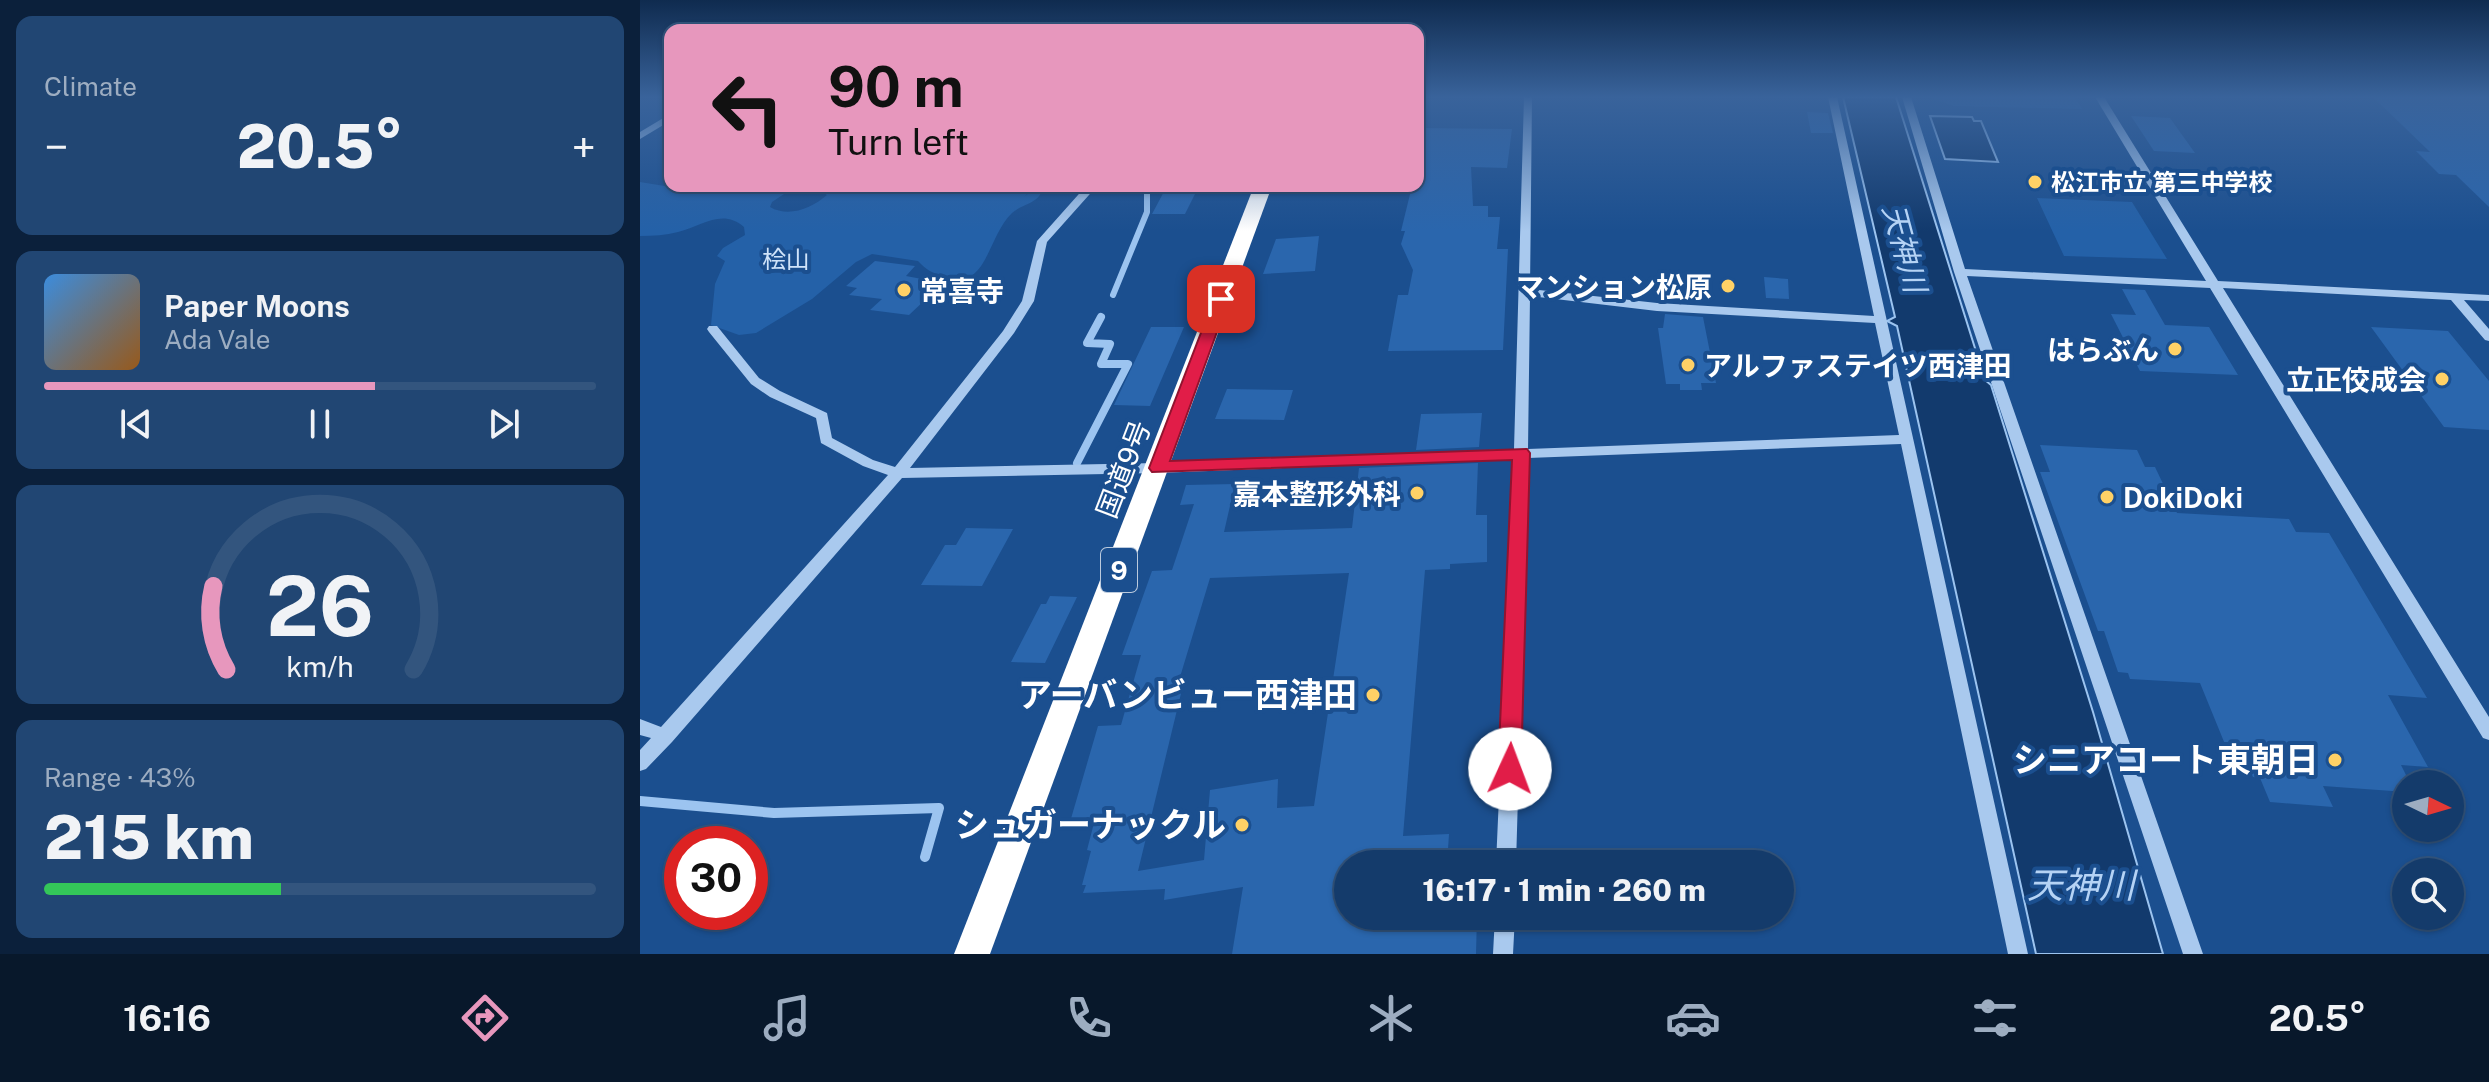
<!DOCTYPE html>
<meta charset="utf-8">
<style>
body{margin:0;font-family:"Public Sans","Noto Sans JP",sans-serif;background:#214673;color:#f1f3f6;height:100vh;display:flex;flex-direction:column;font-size:30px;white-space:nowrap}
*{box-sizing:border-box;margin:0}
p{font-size:26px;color:#9dadc1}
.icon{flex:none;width:44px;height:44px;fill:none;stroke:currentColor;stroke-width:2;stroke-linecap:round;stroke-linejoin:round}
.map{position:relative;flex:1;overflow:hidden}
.side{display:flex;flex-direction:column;gap:16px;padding:16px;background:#0b203b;width:640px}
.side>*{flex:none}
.top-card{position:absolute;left:24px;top:24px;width:760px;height:168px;border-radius:16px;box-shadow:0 2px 6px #0004,0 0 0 2px #33557e;background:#e797bd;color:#111;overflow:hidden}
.needle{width:52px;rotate:95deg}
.buttons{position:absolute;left:1752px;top:770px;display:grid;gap:16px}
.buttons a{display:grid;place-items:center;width:72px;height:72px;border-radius:50%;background:#143b6b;box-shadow:0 2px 6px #0004,0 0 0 2px #33557e;font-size:40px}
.speed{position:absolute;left:24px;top:826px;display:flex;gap:16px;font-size:40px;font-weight:700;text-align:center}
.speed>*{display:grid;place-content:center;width:104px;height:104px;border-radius:50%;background:#143b6b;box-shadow:0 2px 6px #0004,0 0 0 2px #33557e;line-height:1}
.speed .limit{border:12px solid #d22;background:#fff;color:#111}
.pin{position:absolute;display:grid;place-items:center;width:68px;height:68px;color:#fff;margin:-34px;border-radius:16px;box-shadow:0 4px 12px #0006}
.me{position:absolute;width:88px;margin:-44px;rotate:2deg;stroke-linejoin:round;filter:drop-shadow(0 0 6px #0008)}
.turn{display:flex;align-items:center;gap:28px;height:168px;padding:0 32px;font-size:36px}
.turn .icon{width:104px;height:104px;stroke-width:2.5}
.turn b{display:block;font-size:56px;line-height:68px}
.big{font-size:60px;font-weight:800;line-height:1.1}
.side .card{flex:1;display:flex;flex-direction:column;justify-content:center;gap:12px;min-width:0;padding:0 28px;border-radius:16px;background:#214673}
.side .dial{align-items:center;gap:0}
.dial svg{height:208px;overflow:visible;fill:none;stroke:#33557e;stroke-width:7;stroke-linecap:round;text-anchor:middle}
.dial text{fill:#f1f3f6;stroke:none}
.song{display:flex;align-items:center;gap:24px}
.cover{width:96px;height:96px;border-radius:12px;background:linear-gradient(135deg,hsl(210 70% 55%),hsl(30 70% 35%))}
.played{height:8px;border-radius:4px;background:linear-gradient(90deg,#e797bd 60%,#33557e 60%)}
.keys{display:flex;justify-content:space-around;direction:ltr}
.heat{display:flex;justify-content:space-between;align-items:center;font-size:44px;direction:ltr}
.charge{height:12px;border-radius:6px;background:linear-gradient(90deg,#34c759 43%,#33557e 0)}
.trip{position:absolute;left:694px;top:850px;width:460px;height:80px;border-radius:40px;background:#143b6b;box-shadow:0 2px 6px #0004,0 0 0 2px #33557e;font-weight:800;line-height:80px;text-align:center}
.tabs{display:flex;height:128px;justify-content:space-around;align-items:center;background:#08182b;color:#9dadc1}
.tabs .icon{width:56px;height:56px}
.tabs .active{color:#e797bd}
.tabs b{font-size:36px;color:#f1f3f6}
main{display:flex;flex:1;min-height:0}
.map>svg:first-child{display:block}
.green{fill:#2461a8}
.water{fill:#123a6d;stroke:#9cc4f0;stroke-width:2}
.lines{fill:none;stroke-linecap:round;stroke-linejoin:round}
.stream-far2{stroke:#9cc4f0;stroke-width:6}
.stream-far1{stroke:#9cc4f0;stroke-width:8}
.stream{stroke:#9cc4f0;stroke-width:10}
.building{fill:#2a66ad;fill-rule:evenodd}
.minor{fill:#a9c9ee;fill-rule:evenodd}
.highway{fill:#fff;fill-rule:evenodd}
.route{fill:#e11d48;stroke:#92132f;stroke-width:2}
.poi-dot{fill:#ffd166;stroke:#1b4f8f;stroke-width:3}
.labels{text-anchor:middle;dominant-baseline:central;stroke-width:8;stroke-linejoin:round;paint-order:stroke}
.far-poi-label{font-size:24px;font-weight:bold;fill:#fff;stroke:#1b4f8f;text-anchor:start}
.far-park-label{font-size:24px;fill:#cfe3fa;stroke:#1b4f8f}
.shield{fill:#1b4f8f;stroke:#bbcadd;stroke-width:2}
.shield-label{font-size:26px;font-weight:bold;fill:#fff}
.poi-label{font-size:28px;font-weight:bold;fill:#fff;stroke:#1b4f8f;text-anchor:end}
.street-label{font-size:28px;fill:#fff;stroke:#1b4f8f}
.water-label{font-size:30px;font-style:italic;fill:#b5d3f5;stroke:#1b4f8f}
.near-poi-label{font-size:34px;font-weight:bold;fill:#fff;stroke:#1b4f8f;text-anchor:end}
.near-water-label{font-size:36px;font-style:italic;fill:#b5d3f5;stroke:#1b4f8f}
</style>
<main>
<section class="side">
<div class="card"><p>Climate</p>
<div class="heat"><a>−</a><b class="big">20.5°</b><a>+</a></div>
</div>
<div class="card">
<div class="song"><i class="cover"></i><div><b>Paper Moons</b><p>Ada Vale</p></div></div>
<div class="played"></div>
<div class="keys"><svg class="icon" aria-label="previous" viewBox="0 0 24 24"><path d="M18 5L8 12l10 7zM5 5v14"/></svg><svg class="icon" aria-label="pause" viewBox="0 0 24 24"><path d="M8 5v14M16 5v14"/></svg><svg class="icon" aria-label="next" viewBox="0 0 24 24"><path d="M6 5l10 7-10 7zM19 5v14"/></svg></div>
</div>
<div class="card dial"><svg viewBox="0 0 100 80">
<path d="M14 69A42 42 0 1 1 86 69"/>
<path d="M14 69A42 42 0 0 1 9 37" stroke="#e797bd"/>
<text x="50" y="56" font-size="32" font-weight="700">26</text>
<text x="50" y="72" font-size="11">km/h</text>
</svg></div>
<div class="card"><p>Range · 43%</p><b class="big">215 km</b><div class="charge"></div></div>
</section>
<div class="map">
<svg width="1849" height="954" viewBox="0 0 1849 954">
<rect width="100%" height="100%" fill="#1b4f8f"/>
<path class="green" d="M1287,97h148l7,12 -128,-3z
M0,182l37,6 112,-2 -2,6 -15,10 -2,5c19,11 42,1 57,-12l-15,-9h161l6,3 -3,-3h19l-15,3 3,1 36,-4 10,6 -5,5 6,-5 -4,-6h17c-2,18 -20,17 -31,27 -26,25 -24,79 -68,64 -11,-4 -18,-7 -26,-16l-46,-7 -16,8 -44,37 -56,34 -17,2 -28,-10 4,-41 10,-23 -8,-5 6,-8 22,-13 -1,-8c-22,-19 -42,-1 -66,5 -12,3 -25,4 -38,4z
M1397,198l95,4 35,57 -103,-3z"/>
<path class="water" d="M1203,97h53l89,283 6,5 102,327 70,242h-127l-139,-628 -10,-5 8,-4z
M1290,116l42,1 2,4h7l17,41 -53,-3z"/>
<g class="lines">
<path class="stream-far2" d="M473,295l34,-83v-26"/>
<path class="stream-far1" d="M437,463l51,-99h-27l9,-20 -23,-1 14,-26"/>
<path class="stream" d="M0,801l134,12 165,-5 -14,49"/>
</g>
<path class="building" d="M1733,97h116v110l-33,-32 -17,-1 -23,-23 14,1z
M1167,112l21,1 5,20h-22z
M1491,116l39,2 25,35 -41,-2z
M778,128l94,1 -5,39 -36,-1 2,39h15v11h12l-3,32h11l-5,101 -115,1 10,-56h10l5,-25 -12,-26 4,-13h-4l11,-45h6z
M527,186h32l-14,28h-33z
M679,236l-4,35 -52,3 13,-35z
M235,261l40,5 -9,10 37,7 -34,32 -39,-5 12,-11 -33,-4 8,-7 -11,-2z
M1029,273l26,1 6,29 -35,-2z
M1124,277l24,2 1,20 -23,-1z
M1482,289l23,1 20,35 44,2 29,48 -98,-4 -29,-57 25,1z
M1025,314l38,3 13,66h-15l1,7h-22v-6h-14l-8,-56h5z
M511,327h33l-34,79 -36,-1z
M1731,327l77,4 41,50v49l-45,-3z
M587,389l66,1 -9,30 -69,-1z
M842,413l-3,34 -63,3 5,-36z
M1400,445l97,5 8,17h10l22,46 112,6 7,13 33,1 98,165 -39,-3 40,72 -27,-2 5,10v17l-83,-6 10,21 -63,-5 -10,-24 -7,-1 -10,-22 -14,-1 -29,-71 -70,-4 -2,-6 -10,-1 -14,-41h-6l-58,-159h10z
M838,463l-2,52h11v47l-37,2v5l-25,1 -22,266 46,-2 -2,30h-99v52h129l-1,38h-244l11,-67 -79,13 1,-11 -82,4 3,-8h-4l9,-34 -4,-1 7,-27 -24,-1 28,-96 23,-1 20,-70h-19l30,-84 20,-1 22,-66 -14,1 6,-20 49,-1 -11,48 128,-4 7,-60zM709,573l-35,233 -37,2 1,-29 -68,11 -6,70 -66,11 47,-194h-5l30,-99z
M326,528l47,1 -31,57 -61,-1 24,-40h11z
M410,596l27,1 -32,66 -34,-1 30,-58h5z"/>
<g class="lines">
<path class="minor" d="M884,97h8l-2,192 127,14 217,13 -46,-219h9l191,857h-20l-107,-510 -373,14 -12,406h-20l18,-405 -356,14 -256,5 -230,264 -26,27 -6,2v-21l11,-12 -11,-3v-16l21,8 227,-252 -25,-9 -42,-23 -5,-25 -46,-21 -19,-13 -42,-52 -2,-3 2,-3h8l42,52 21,13 47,22 5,25 41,22 22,7 108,-136 19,-30 15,-60 49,-55h11l-50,56 -13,59 -20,32 -104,135 248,-5 356,-14zM890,296l127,15 218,12 24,112 -371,14z
M1262,97h9l54,172 241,12 -111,-184h9l114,184 271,14v6l-25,-1 25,29v12l-4,-1 -34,-40 -228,-12 266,429v23l-6,-2 -273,-450 -243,-12 236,678h-20l-229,-682z
M30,114v7l-30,18v-7z
M855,916h20l-2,38h-20z"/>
<path class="highway" d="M614,186h18l-282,768h-36z"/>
</g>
<linearGradient id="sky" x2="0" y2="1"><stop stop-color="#0f2b4f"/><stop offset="0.42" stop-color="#39639b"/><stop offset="1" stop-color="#39639b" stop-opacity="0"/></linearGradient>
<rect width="1849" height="231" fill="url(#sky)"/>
<path class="route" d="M581,294l8,5 -59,162 357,-12 3,4 -9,316 -3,8 -8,3 -8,-3 -4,-8 14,-309 -360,12 -3,-4 65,-169z"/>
<g class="poi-dot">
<circle cx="1395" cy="182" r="8"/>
<circle cx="1088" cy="286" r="8"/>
<circle cx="264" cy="290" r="8"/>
<circle cx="1535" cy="349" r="8"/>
<circle cx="1048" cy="365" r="8"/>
<circle cx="1802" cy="379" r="8"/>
<circle cx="777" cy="493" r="8"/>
<circle cx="1467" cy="497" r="8"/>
<circle cx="733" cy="695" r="8"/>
<circle cx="1695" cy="760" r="8"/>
<circle cx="602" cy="825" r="8"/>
</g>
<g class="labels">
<g class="far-poi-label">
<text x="1411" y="182">松江市立 第三中学校</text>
</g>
<g class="far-park-label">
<text x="146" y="259">桧山</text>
</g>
<rect class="shield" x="461" y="548" width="36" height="44" rx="6"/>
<g class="shield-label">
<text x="479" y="570">9</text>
</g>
<g class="poi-label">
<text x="1072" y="286">マンション松原</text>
<text x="280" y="290" text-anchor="start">常喜寺</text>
<text x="1519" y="349">はらぶん</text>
<text x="1064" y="365" text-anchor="start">アルファステイツ西津田</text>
<text x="1786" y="379">立正佼成会</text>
<text x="761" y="493">嘉本整形外科</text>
<text x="1483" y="497" text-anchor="start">DokiDoki</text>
</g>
<g class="street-label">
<text transform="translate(483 469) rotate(-69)">国道9号</text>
</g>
<g class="water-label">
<text transform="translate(1265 248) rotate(75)">天神川</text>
</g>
<g class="near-poi-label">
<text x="717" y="695">アーバンビュー西津田</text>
<text x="1679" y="760">シニアコート東朝日</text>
<text x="586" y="825">シュガーナックル</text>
</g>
<g class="near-water-label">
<text x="1441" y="885">天神川</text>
</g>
</g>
</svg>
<div class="buttons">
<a><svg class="needle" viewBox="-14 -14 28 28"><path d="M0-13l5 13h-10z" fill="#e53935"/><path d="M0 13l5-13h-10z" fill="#9dadc1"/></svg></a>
<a><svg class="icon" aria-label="search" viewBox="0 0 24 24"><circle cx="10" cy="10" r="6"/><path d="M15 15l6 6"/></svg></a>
</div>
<div class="speed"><div class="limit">30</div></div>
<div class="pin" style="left:581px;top:299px;background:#d93025"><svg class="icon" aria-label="arrive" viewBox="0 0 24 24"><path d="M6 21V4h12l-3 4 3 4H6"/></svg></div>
<svg class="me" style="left:870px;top:769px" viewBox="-20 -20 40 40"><circle r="19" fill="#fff"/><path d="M0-13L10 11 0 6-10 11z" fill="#e11d48"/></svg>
<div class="trip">16:17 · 1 min · 260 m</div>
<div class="top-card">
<div class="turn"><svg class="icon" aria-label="left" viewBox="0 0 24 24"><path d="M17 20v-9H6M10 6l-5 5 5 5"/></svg><div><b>90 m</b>Turn left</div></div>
</div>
</div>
</main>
<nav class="tabs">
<b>16:16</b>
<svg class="icon active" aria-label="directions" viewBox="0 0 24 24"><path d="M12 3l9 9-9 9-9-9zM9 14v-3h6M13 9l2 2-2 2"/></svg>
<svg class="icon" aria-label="music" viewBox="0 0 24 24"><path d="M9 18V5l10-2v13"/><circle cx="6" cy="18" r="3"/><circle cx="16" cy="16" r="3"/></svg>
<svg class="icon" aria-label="phone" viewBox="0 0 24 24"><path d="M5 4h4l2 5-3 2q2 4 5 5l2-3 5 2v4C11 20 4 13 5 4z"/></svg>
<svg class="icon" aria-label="climate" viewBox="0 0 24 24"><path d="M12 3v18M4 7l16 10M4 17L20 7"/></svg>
<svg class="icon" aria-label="car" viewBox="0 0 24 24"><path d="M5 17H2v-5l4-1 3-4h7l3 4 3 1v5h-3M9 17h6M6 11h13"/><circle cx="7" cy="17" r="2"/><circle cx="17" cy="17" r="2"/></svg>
<svg class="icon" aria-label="filters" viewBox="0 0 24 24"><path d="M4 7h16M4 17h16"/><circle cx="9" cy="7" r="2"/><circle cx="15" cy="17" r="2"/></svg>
<b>20.5°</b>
</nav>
